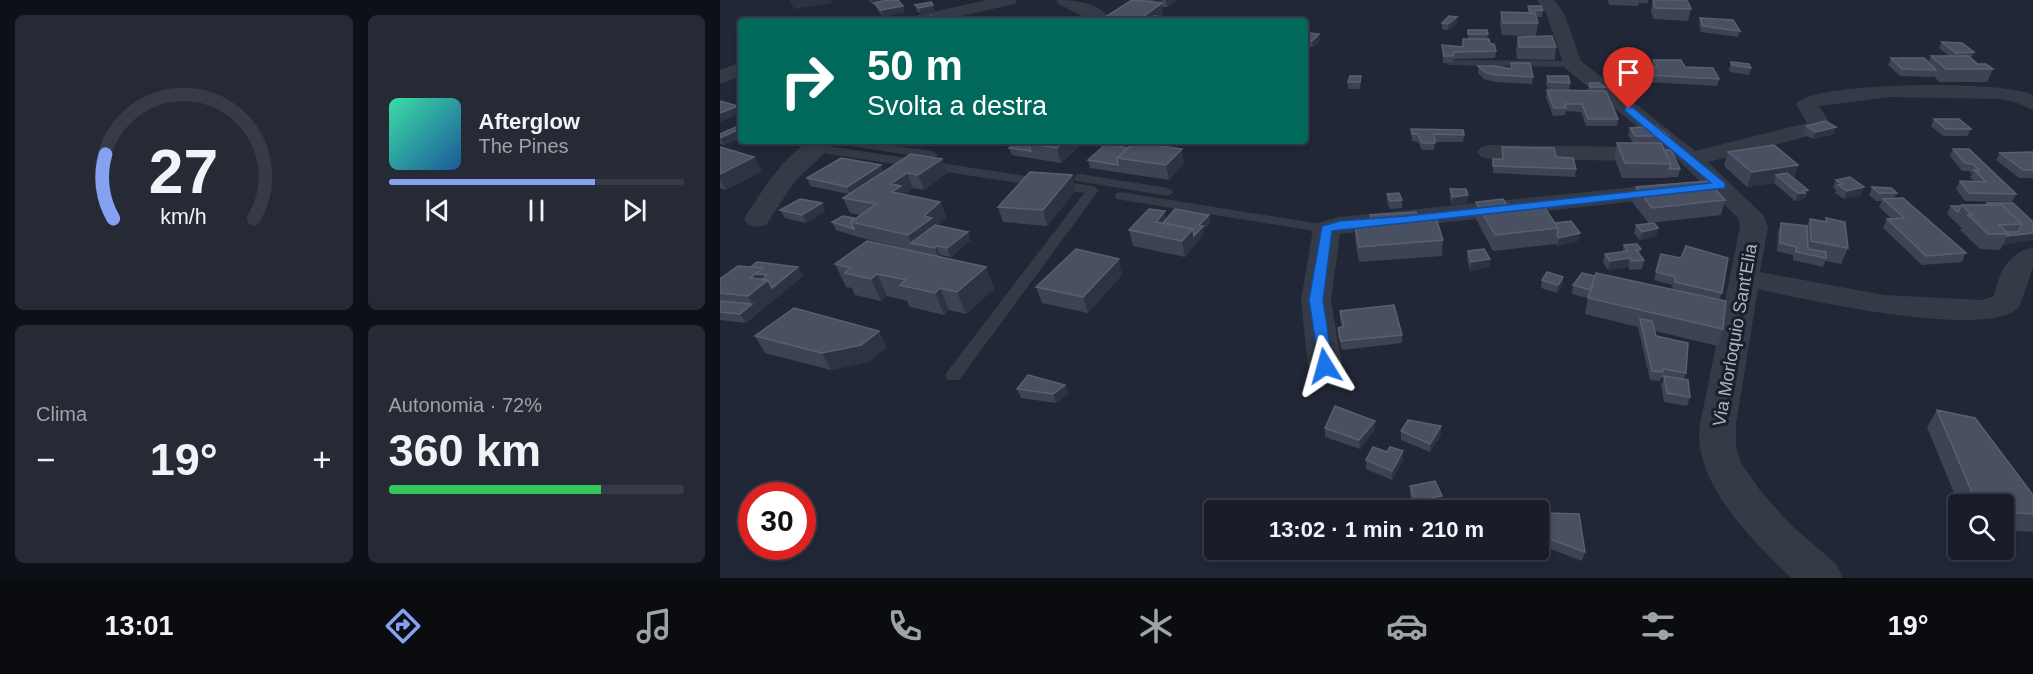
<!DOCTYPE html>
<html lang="it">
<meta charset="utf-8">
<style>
body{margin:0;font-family:Arial,sans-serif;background:#262a35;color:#f1f3f6;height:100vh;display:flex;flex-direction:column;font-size:22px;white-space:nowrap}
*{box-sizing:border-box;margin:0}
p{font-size:20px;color:#9fa2a8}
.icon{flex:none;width:33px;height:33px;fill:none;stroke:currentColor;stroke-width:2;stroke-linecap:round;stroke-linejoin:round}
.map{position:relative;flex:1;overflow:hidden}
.details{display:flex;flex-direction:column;gap:15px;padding:15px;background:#0e1017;width:720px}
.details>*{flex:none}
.top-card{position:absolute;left:18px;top:18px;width:570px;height:126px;border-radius:6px;box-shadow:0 3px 9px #0003,0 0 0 2px #373b46;background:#00695c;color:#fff;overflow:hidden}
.fabs{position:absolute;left:1228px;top:494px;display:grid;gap:12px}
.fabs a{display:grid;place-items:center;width:66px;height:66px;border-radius:6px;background:#191d29;box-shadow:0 3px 9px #0003,0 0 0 2px #373b46;font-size:30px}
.speed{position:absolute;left:18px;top:482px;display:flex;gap:12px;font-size:30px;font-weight:700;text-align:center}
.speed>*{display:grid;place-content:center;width:78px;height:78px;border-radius:50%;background:#191d29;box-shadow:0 3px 9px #0003,0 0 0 2px #373b46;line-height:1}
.speed .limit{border:9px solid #d22;background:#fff;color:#111}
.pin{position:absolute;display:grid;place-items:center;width:51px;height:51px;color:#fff;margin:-62px -26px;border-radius:50% 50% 50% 0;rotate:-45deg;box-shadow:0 0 6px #0007}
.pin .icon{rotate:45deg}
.me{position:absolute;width:66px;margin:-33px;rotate:352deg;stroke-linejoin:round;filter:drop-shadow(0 0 4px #0008)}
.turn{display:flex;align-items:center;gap:21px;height:126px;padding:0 30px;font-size:27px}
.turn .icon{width:78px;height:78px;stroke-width:2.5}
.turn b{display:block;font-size:42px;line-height:51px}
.big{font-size:45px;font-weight:800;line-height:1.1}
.details .tile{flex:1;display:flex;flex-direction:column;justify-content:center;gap:9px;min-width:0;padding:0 21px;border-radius:9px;background:#262a35}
.details .dial{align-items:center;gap:0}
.dial svg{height:156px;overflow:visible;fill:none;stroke:#373b46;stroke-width:7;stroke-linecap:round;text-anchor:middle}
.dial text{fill:#f1f3f6;stroke:none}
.song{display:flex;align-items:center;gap:18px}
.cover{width:72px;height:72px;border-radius:9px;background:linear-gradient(135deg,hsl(160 70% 55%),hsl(210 70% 35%))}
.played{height:6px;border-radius:3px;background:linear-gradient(90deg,#86a0f2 70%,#373b46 70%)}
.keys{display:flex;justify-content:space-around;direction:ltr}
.heat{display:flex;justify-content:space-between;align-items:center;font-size:33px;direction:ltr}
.charge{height:9px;border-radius:4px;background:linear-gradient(90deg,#34c759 72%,#373b46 0)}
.details .tiles{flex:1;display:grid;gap:15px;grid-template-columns:repeat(2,1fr)}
.trip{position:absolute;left:484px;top:500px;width:345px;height:60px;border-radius:6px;background:#191d29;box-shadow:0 3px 9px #0003,0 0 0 2px #373b46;font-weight:800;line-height:60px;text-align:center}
.dock{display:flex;height:96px;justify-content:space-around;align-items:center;background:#0a0c10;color:#9fa2a8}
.dock .icon{width:42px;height:42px}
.dock .selected{color:#86a0f2}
.dock b{font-size:27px;color:#f1f3f6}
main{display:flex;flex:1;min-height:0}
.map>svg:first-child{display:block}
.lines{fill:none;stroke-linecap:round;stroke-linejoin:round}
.service{fill:#353a47;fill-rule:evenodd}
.minor{fill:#353a47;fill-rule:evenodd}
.wall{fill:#3d4355}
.shaded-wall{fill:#2c3344}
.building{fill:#495061;stroke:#595f71;stroke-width:1.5}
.route{fill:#1a73e8;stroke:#114b97;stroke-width:1.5}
.labels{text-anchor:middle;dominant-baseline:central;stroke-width:6;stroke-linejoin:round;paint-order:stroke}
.street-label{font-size:18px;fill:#afb4c4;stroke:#1a1f2c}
</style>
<main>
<section class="details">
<div class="tiles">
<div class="tile dial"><svg viewBox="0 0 100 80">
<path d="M14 69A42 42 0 1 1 86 69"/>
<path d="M14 69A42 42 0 0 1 10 36" stroke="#86a0f2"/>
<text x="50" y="56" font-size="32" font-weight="700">27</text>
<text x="50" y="72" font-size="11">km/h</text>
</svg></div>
<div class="tile">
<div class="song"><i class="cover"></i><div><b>Afterglow</b><p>The Pines</p></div></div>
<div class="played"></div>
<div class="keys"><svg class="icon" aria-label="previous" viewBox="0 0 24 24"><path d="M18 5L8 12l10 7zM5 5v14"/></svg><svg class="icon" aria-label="pause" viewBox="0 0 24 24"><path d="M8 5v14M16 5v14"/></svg><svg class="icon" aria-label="next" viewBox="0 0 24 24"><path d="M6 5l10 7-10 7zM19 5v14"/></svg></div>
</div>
<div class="tile"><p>Clima</p>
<div class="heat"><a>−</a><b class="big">19°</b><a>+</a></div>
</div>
<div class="tile"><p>Autonomia · 72%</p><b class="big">360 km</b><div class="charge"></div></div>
</div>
</section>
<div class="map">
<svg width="1313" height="578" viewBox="0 0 1313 578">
<rect width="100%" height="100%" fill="#212737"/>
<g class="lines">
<path class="service" d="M730,60l122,1 5,3 -5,3 -125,-2v-4z
M114,141h29l69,10 6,4 -6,4 -92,-15z
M94,144l279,42 6,4 -140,190h-12l-2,-4 2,-4 137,-179 -274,-42v-6z
M360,174l88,14 6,4 -6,4 -92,-15 -2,-3 2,-3z
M401,192l206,33 7,4 -7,4 -211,-34 -1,-3 1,-3z"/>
<path class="minor" d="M266,0h31l-2,4 -76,17h-32l3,-4z
M336,0c18,0 46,2 54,21h-18l-34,-17z
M817,0h17l10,13 17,48 114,90 112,-28 -11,-19c16,-23 210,-24 237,-9v15l-18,-8 -16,-3 -108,-2 -72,9 10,16 -5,10 -116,30 56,54 4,11 -8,45 124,23 98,5 12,-4c5,-24 13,-42 39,-49 0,6 0,13 0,19 -1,4 -12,39 -15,42 -32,32 -215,-9 -260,-19l-22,135v23l5,16 18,26 31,35 46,40 7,14h-52c-38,-37 -100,-97 -91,-154l40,-197 -2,-9 -61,-59 -112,-91 -19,-55z
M21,62v14l-21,8v-14z
M89,141h28l-42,40 -29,44 -9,2 -9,-2 -4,-6c18,-29 37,-59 65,-78z
M769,145l166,2 8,2 4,5 -4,5 -8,2 -166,-2 -8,-2 -4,-5 4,-5z
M954,183l9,3 4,5 -4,5 -343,38 -9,66 11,66 -5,8 -12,4 -12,-4 -5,-8 -7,-66 12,-71 4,-6 23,-6z"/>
</g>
<path class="wall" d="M149,0h29l5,6 2,6 -22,5 -6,-8 -2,-5 -2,1z
M412,0h45l-10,7h-5l1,8 -64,6z
M888,0h40v3h-9l-1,3 -29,-1z
M933,0h34l4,9 -3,12 -35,-2 -2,-9z
M195,5l20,6 -14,3 -4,-3z
M808,6l15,4 -1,7h-6l2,6 -2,13 -34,-1 -2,-11 1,-12 27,1z
M980,18l40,13 -2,6 -37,-5 -2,-7z
M722,23h15l-9,7 -6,-1z
M748,30l20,4 -1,5 3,5 6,7 -1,7 -41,1 -2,4h-9l-1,-18 20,2 6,-8z
M798,37l38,10 -1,13 -38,-1 -1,-10z
M585,39l15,1 -7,7 -8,-1z
M1222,42l32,10 -3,6 7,6 15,5 -6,13h-47l-7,-6v1l-33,-1 -12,-11 3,-7 37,4 3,-6h18l-10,-8z
M933,60l32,7 34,12 -2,7 -71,-4 -2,-8 2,-7h6z
M1011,62l20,6 -2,7 -19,-3 -1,-3z
M791,63l22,14 -1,7 -37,-2 -11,-3 -6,-6v-7l32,3z
M641,76l-1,13h-12v-7z
M827,76l23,7 -1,7 -21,-1 -2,-6z
M869,83l16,4v4l13,28 -1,7h-31l-5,-14 -15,-1 -1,4 -12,1 -7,-19 1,-7 41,1z
M1214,119l37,10 -4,7h-24l-12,-10z
M1086,126l30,1 -3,7 -20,5 -10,-5z
M910,128l39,8 -2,8h-6l3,6 16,19 -2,8h-11v1h-45l-8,-21 3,-14h16l-5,-8z
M691,129l53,6 -1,7h-28l-1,8h-12l-4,-8 -6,-1z
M0,134l4,11 -4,-1z
M207,141h40l-7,5z
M298,141h67l-24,22 -49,-8 -3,-7z
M386,144l78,19 -15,17 -79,-12 -2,-8z
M0,147l42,24 -36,19 -6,-2z
M782,147l54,10 20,12 -1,8 -82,-4v-14h9z
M1233,149l63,45 -4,8 -47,-1 -9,-12 4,-8 14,1 -4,-5 2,-3 -3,-3h-7l-12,-15z
M1008,152l70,13 -4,13 14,12 -3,8 -3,1v1l-7,1 -21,-18 -27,4 -23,-21z
M1313,152v26h-14l-23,-18 4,-7z
M164,172l63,1 -23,17 -11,-2 -8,6 35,8 6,15 -9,8 34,15 -20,17 -11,-2 -2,2 -80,-20 -22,-7 -4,-8 22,-4 1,1 5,-4 -10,-2 -7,-15 6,-4 -39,-8 -3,-8z
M352,175l4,15 -29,36 -44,-4 -5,-15z
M1116,180l25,15 -17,4 -9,-6 1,-3 -3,-3z
M916,187l89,13 -4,15 -72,8 -17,-21z
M1152,187l25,6 -3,5 72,55 -4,9 -40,3 -39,-37 4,-9h5l-13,-12 3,-6h-6l-7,-6z
M730,189l17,14 -15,2 -2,-8z
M667,194l15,6v8l-12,1 -3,-7z
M756,202l33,7 46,14 23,18 -21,5 -1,-2 -63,7 -18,-34z
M102,203l3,8 -19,12 -21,-5 -5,-8z
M1267,203l46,19 -30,23 -3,5 -20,-1 -20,-19 2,-2 -15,-14 4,-8 34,-1z
M489,215l1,8 -7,7 1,4 -19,23 -52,-11 -4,-16 37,-11z
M650,215l49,4 24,21 -1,16 -83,6 -4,-22v-15l15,-3z
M1106,218l22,30 -7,16 -16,-3 -2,6 -30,-7v-5l-16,-4 1,-20 3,-8 26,3 3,-7 15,3z
M916,225l22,3 -2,8 -16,4 -6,-7z
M904,245l17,4 -2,5 5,6 -2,9 -12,1 -2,-3 -20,3 -5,-8 2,-8 17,-2z
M748,251l22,8 -1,8 -19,4 -3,-12z
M941,254l61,39 -3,7 4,29 -5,17 -63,-15 1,5 30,37 -2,6 6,18 -3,9 -23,-4 -3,-17 3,-7h-3l-1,3 -10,-1 -12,-53 -53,-13 3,-16 -16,-4 1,-9 22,-9 77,13 1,-4 -19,-5z
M115,264l151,3 8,22 -28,25 -17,-4 -5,5 -34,-8 -3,-6 -20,-5 -6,5 -26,-6 -3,-7 -6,-1z
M31,267h47l5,9 -57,47 -26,-3v-41z
M402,275l-34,38 -46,-10 -6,-16z
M843,277l-1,8 -5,8 -16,-5 1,-8z
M620,311l62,24v8l-60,7 -4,-14v-8l4,-1 -2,-7z
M35,336l132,11 -18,15 -38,8 -66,-17z
M345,385l3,9 -12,9 -35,-5 -4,-9z
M1217,410l96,85v37l-29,-2v-26h-45v1l-32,-78z
M655,421v8l-15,20 -35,-12v-9z
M721,426v9l-11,17 -29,-12v-9z
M683,451v9l-11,20 -26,-11v-9z
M690,486l32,10 -1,9 -26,5 -5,-15z
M827,513l38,39 -3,9 -37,-14v-25z"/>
<path class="shaded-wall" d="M70,0h41l1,3 -38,6z
M152,0h23l-22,5z
M433,0h9l1,15 -8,6h-18l18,-13z
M446,0h11l-10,7z
M213,5l2,6 -14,3 -2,-6z
M183,6l2,6 -22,5 -2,-7z
M737,17v6l-9,7v-6z
M599,34l1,6 -7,7 -1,-6z
M18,106l3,7 -21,9v-9z
M1116,127l-3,7 -20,5 3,-7z
M20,129l1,9 -17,7 -4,-7z
M239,141h8l-7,5z
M345,141h20l-24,22 -4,-15z
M462,149l2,14 -15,17 -3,-15z
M34,157l8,14 -36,19 -6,-11v-5z
M222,159l5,14 -23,17 -6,-15z
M161,165l3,7 -33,23 -4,-8z
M1078,165l-5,15 -17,-5 -2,8 -27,4 5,-15z
M187,173l6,15 -8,6 -13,-2 -1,-8z
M352,175l4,15 -29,36 -4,-16z
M1144,187l-3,8 -17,4 3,-8z
M1088,190l-3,8 -3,1v1l-7,1 3,-8z
M748,195l-1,8 -15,2 1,-8z
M220,202l6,15 -11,9 -24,17 -3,-8 16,-19z
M102,203l3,8 -19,12 -4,-8z
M445,211l2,16 -11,-5z
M489,215l1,8 -7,7 1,4 -19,23 -3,-16 11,-12 6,-4z
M938,228l-2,8 -16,4 2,-8z
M248,232l3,8 -20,17 -4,-9z
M860,233l-2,8 -21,5 2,-8z
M1313,233v7l-30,5 4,-9z
M217,246l3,9 -2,2 -3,-9z
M910,258l-2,9 -20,3 2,-9z
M399,259l3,16 -34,38 -5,-16z
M770,259l-1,8 -19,4 1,-9z
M78,267l5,9 -57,47 -6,-9 12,-10 -4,-8 2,-18 13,-10z
M266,267l8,22 -28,25 -9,-22z
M157,274l10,22 -6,5 -10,-22z
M843,277l-1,8 -5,8 1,-8z
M220,288l9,22 -5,5 -9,-22z
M159,331l8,16 -18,15 -38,8 -9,-17z
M345,385l3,9 -12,9 -3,-9z
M655,421v8l-15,20 -1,-9z
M721,426v9l-11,17v-8z
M683,451v9l-11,20v-9z
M722,496l-1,9 -26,5v-9z"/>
<path class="building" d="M168,0h10l5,6 -22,4 -7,-7z
M412,0l30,3 -25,18h-38z
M933,0h34l4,9 -36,-1z
M211,2l2,3 -14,3 -4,-3z
M808,6h13l2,4 -13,1z
M781,12l34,1 3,10h-35z
M211,16l18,5h-30z
M434,16l18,2 -2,3h-23z
M729,16l8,1 -9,7 -6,-1z
M528,17l17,2 -2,2h-20z
M980,18l33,2 7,11 -37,-5z
M748,30h19l1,4h-20z
M590,33l9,1 -7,7 -7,-1z
M832,36l4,11h-37l-1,-10z
M743,39h26l1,5h4l2,7 -42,1 -1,4h-9l-2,-11 21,2z
M1222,42l20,1 12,9 -18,1z
M1211,56h37l10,8h8l7,5h-47z
M1171,58h33l12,12 -34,-1z
M933,60h28l4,7 28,1 6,11 -71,-4 -2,-8h12z
M1011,62l18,2 2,4 -19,-3z
M791,63h19l3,14 -37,-2 -11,-3 -7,-6h17l17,3z
M630,76h11l-1,6h-12z
M827,76h21l2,7 -21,-1z
M869,83h10l6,4h-15z
M827,90l59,1 12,28h-30l-6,-15h-17l1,4h-12z
M0,101l18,5 -18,7z
M1214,119h25l12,10h-25z
M1105,121l11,6 -20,5 -10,-6z
M936,126l13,10h-34l-5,-8z
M16,127l4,2 -20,9v-4z
M691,129l52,1 1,5 -30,-1 1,9h-13l-4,-9h-6z
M298,141h15l-4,3 2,7 -22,-3z
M313,141h32l-8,7 -28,-4z
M414,142l48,7 -16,16 -49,-7z
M897,143h44l10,21 -46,-1z
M386,144l22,4 -11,10 1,7 -30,-5z
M1054,145l24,20 -46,7 -24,-20z
M0,147l34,10 -34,17z
M782,147l52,1 2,9 17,1 3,11 -83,-3v-7h10z
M1233,149h16l47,45 -47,-1 -9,-12 26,1 -12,-12h5l-6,-6 -8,-1z
M944,150h7l9,19h-11l2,-5z
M1313,152v9h-1l1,1v8h-10l-23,-17z
M191,154l31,5 -24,16 -11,-2 -16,11 10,2 -9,6 48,10 -16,14 8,2 -24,17 -57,-13 25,-18 -33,-6z
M121,158l40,7 -34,22 -40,-9z
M310,172l42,3 -29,35 -45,-3z
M1067,173l21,17 -5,1 2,2h-7l-22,-18z
M1130,177l14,10 -17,4 -9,-6 4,-1 -6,-4z
M988,181l17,19 -73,8 -16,-21z
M1152,187l19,1 6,5h-18z
M730,189h16l2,6 -15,2z
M679,193l3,7 -12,1 -3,-7z
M1183,198l63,55 -40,3 -39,-37 17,-1 -21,-19z
M80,199l22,4 -20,12 -22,-5z
M783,199l6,10 34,-4 15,23 -63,7 -19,-33z
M1267,203h26l20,19v11l-26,3 2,-2 -3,-2h12l4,-8 -20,-19h-13z
M1242,205h40l20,19 -23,1 10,9h-21l-20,-19h4z
M1231,206h10l-3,6z
M429,209l16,2 -9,11 37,7 -11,12 -53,-11z
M455,209l34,6 -10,10 4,1 -9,10 -1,-7 -30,-6z
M696,212l3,7 17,-1 7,22 -84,7 -4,-22 17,-2 -2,-8z
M123,216l11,2 -3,4 3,7 -22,-7z
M1106,218l19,4 3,26 -37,-7 -1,-22 17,3z
M851,221l9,12 -21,5 -2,-3 1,-7 -3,-5z
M650,222v1l-14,2v-2z
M934,223l4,5 -16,4 -6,-7z
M1061,223l26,3 1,23 18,3v6l-30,-6v-5l-16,-4z
M215,225l33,7 -21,16 -10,-2 -2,2 -24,-5z
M147,241l119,26 -29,25 -17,-4 -5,5 -35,-8 6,-5 -29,-6 -6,5 -26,-6 6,-5 -16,-4z
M917,244l4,5 -5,1 8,10 -13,1 -1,-3 -20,3 -5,-7 23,-3 -4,-6z
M966,246l42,12 -6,35 -47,-11v-5l-19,-5 5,-18 20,4z
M356,249l43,10 -36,38 -47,-10z
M764,249l6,10 -19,3 -3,-11z
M37,262l41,5 -26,21 -4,-8h-6l5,-5 -12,-1 8,-6 -12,-1z
M18,266l25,2 -13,10 18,2 -20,16 -28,-3v-14z
M827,272l16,5 -5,8 -16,-5z
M862,273l13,3 -4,14 -18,-5z
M876,273l130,28 -3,28 -135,-31z
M0,301l32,3 -12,10 -20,-2z
M674,305l8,30 -61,6 -3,-13 6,-2 -4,-15z
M74,308l85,23 -18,14 -39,8 -67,-17z
M920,319l12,2 4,15 32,7 -2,30 -23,-4v3l-11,-1z
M308,375l37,10 -12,9 -36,-5z
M944,376l24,4 2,17 -23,-4z
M615,406l40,15 -16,19 -34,-12z
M1217,410l38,8 58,77v19l-29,-2v-8h-27z
M688,420l33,6 -11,18 -29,-13z
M653,447l14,5 3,-5 13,4 -11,20 -26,-11z
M715,481l7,15 -27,5 -5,-15z
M827,513l32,1 6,38 -38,-14z"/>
<path class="route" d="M905,107h7l93,76v5l-393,43 -9,69 10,66 -2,4h-11l-11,-70 13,-74 18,-5 66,-5 305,-33 -86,-72z"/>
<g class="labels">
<g class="street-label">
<text transform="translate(1015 335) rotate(-80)">Via Morloquio Sant'Elia</text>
</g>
</g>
</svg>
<div class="fabs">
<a><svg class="icon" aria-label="search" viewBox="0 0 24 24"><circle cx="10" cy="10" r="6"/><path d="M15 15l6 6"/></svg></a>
</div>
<div class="speed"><div class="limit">30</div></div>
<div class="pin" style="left:909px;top:109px;background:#d93025"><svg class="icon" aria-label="arrive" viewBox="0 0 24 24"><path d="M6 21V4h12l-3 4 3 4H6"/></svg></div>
<svg class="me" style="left:605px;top:366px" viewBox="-20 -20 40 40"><path d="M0-17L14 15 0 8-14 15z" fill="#1a73e8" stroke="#fff" stroke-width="4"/></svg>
<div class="trip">13:02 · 1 min · 210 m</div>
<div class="top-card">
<div class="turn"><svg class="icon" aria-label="right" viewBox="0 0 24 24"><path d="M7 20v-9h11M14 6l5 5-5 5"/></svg><div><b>50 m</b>Svolta a destra</div></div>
</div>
</div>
</main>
<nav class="dock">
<b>13:01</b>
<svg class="icon selected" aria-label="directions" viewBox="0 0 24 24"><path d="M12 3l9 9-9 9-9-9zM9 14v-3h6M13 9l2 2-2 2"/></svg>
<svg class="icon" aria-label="music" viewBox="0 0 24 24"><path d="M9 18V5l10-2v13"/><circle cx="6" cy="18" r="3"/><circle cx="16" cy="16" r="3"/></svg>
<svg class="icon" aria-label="phone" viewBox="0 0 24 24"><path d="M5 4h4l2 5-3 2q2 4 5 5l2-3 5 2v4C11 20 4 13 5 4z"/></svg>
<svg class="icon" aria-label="climate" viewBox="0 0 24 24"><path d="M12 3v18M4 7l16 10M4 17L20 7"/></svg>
<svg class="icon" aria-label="car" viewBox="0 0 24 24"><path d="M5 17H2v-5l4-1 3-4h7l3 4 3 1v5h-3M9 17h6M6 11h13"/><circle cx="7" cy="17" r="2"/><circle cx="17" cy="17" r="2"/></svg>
<svg class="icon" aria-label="filters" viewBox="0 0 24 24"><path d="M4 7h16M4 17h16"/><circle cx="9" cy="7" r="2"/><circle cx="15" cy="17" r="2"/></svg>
<b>19°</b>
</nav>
